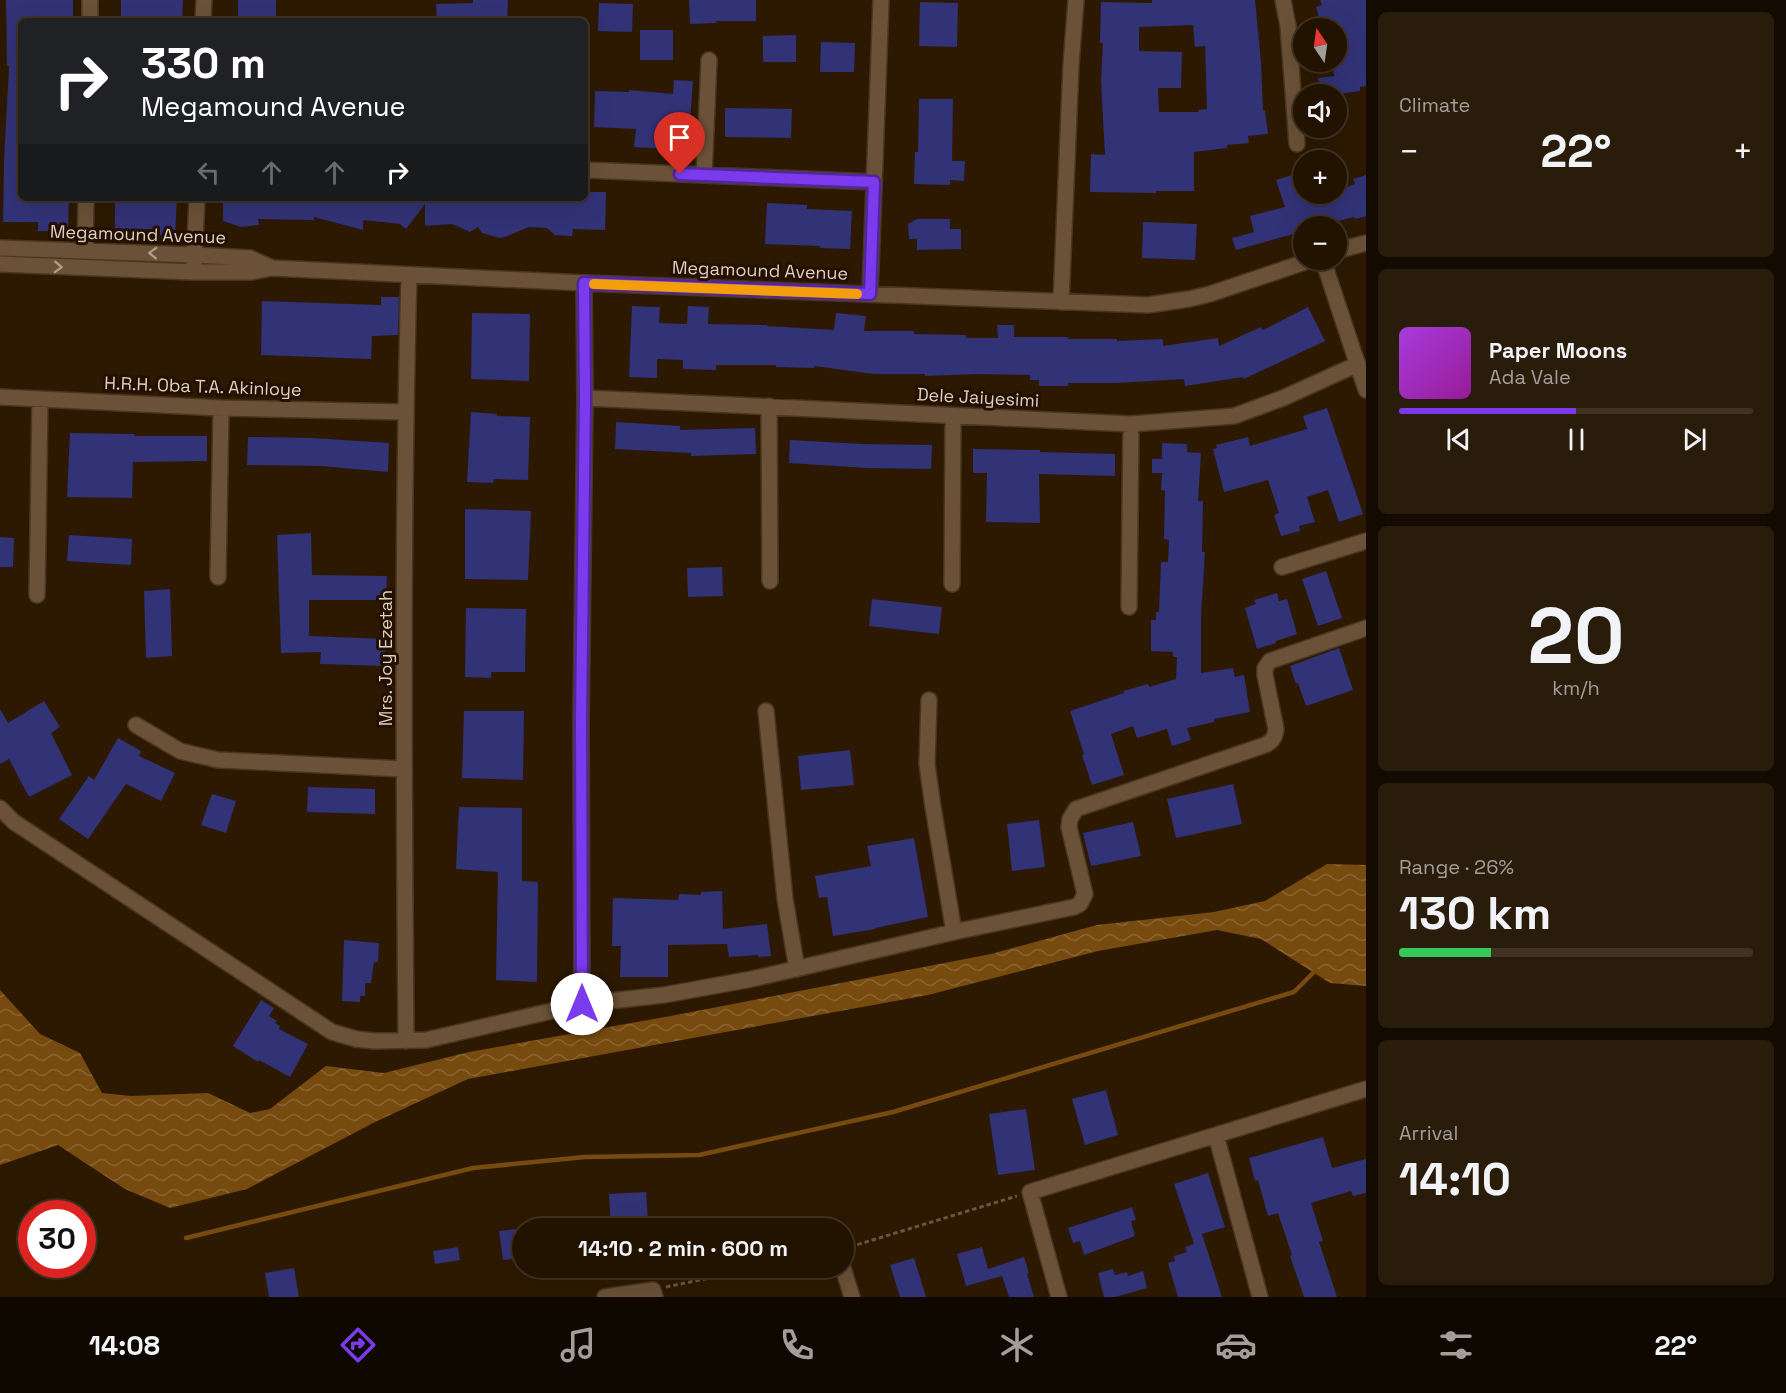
<!DOCTYPE html>
<meta charset="utf-8">
<style>
body{margin:0;font-family:"Space Grotesk",sans-serif;background:#2a1c0b;color:#f1f3f6;height:100vh;display:flex;flex-direction:column;font-size:22px;white-space:nowrap}
*{box-sizing:border-box;margin:0}
p{font-size:20px;color:#a29e99}
.icon{flex:none;width:33px;height:33px;fill:none;stroke:currentColor;stroke-width:2;stroke-linecap:round;stroke-linejoin:round}
.map{position:relative;flex:1;overflow:hidden}
.drawer{display:flex;flex-direction:column;gap:12px;padding:12px;background:#130a01;width:420px}
.drawer>*{flex:none}
.guide{position:absolute;left:18px;top:18px;width:570px;height:183px;border-radius:9px;box-shadow:0 6px 24px #0002,0 0 0 2px #3f3223;background:#202124;color:#fff;overflow:hidden}
.needle{width:39px;rotate:347deg}
.buttons{position:absolute;left:1293px;top:18px;display:grid;gap:12px}
.buttons a{display:grid;place-items:center;width:54px;height:54px;border-radius:50%;background:#221301;box-shadow:0 6px 24px #0002,0 0 0 2px #3f3223;font-size:30px}
.speed{position:absolute;left:18px;top:1200px;display:flex;gap:12px;font-size:30px;font-weight:700;text-align:center}
.speed>*{display:grid;place-content:center;width:78px;height:78px;border-radius:50%;background:#221301;box-shadow:0 6px 24px #0002,0 0 0 2px #3f3223;line-height:1}
.speed .limit{border:9px solid #d22;background:#fff;color:#111}
.pin{position:absolute;display:grid;place-items:center;width:51px;height:51px;color:#fff;margin:-62px -26px;border-radius:50% 50% 50% 0;rotate:-45deg;box-shadow:0 0 6px #0007}
.pin .icon{rotate:45deg}
.me{position:absolute;width:66px;margin:-33px;rotate:0deg;stroke-linejoin:round;filter:drop-shadow(0 0 4px #0008)}
.turn{display:flex;align-items:center;gap:21px;height:126px;padding:0 24px;font-size:27px}
.turn .icon{width:78px;height:78px;stroke-width:2.5}
.turn b{display:block;font-size:42px;line-height:51px}
.lanes{display:flex;align-items:center;height:57px;padding:0 24px;background:#0003;justify-content:center;gap:30px;direction:ltr}
.lanes .off{opacity:.35}
.big{font-size:45px;font-weight:800;line-height:1.1}
.drawer .widget{flex:1;display:flex;flex-direction:column;justify-content:center;gap:9px;min-width:0;padding:0 21px;border-radius:9px;background:#2a1c0b}
.drawer .dial{align-items:center;gap:0}
.dial b{font-size:78px;line-height:1}
.song{display:flex;align-items:center;gap:18px}
.cover{width:72px;height:72px;border-radius:9px;background:linear-gradient(135deg,hsl(280 70% 55%),hsl(300 70% 35%))}
.played{height:6px;border-radius:3px;background:linear-gradient(90deg,#7c3aed 50%,#3f3223 50%)}
.keys{display:flex;justify-content:space-around;direction:ltr}
.heat{display:flex;justify-content:space-between;align-items:center;font-size:33px;direction:ltr}
.charge{height:9px;border-radius:4px;background:linear-gradient(90deg,#34c759 26%,#3f3223 0)}
.trip{position:absolute;left:512px;top:1218px;width:342px;height:60px;border-radius:30px;background:#221301;box-shadow:0 6px 24px #0002,0 0 0 2px #3f3223;font-weight:800;line-height:60px;text-align:center}
.tab-bar{display:flex;height:96px;justify-content:space-around;align-items:center;background:#0e0800;color:#a29e99}
.tab-bar .icon{width:42px;height:42px}
.tab-bar .on{color:#7c3aed}
.tab-bar b{font-size:27px;color:#f1f3f6}
main{display:flex;flex:1;min-height:0}
.map>svg:first-child{display:block}
.water{fill:url(#water-waves)}
.lines{fill:none;stroke-linecap:round;stroke-linejoin:round}
.stream{stroke:#774b10;stroke-width:4.5}
.building{fill:#323277;fill-rule:evenodd}
.minor-casing{stroke:#493620;stroke-width:18}
.path{stroke:#675541;stroke-width:3;stroke-dasharray:4.5 3;stroke-linecap:butt}
.minor{stroke:#6a5137;stroke-width:15}
.oneway{stroke:#af9d8a}
.route-casing{stroke:#51269a;stroke-width:15}
.route{stroke:#7c3aed;stroke-width:10}
.slow{stroke:#f59e0b;stroke-width:10}
.labels{text-anchor:middle;dominant-baseline:central;stroke-width:6;stroke-linejoin:round;paint-order:stroke}
.street-label{font-size:18px;fill:#ddcfc1;stroke:#231000}
</style>
<main>
<div class="map">
<svg width="1366" height="1297" viewBox="0 0 1366 1297">
<defs>
<pattern id="water-waves" width="16" height="10" patternUnits="userSpaceOnUse" patternTransform="scale(1.5)"><rect width="16" height="10" fill="#774b10"/><path d="M0 5q4-4 8 0t8 0" fill="none" stroke="#8a6431"/></pattern>
</defs>
<rect width="100%" height="100%" fill="#2d1901"/>
<path class="water" d="M1327,864l39,1v121l-36,-3 -69,-44 -44,-9 -119,21 -170,44 -460,84 -91,42 -130,68 -77,19 -45,-19 -67,-44 -58,20v-175l40,44 40,19 22,40 29,3 77,-3 42,20 20,-4 56,-43 58,7 85,-21 207,-37 315,-61 106,-29 117,-13 51,-11z"/>
<g class="lines">
<path class="stream" d="M186,1238l287,-70 112,-11 114,-2 194,-43 401,-120 22,-22"/>
</g>
<path class="building" d="M6,0h67v21h-52v177h48l-1,33h-30v-9h-35l1,-60 5,-96h-2z
M121,0h62l-1,21h-61z
M238,0h38v21h-38z
M473,0h35l-1,21h-70l-1,-17 37,-1z
M689,0h67v21h-40v2l-26,1z
M1152,0h103l6,62 2,49 2,-1 3,24 -20,2 1,7 -22,2v3l-33,4v39h-38v2l-66,-1 1,-38 14,1 -4,-74 2,-38h-3l1,-41 51,1zM1193,25l2,22 10,-1 2,63 -9,1 1,2h-40l-1,-24h23l1,-36 -43,-1v-24z
M1320,0h46v86l-6,1v4l-22,3h-17l-3,-16 16,-2 -2,-14h4v-34h-14l-6,-21 6,-2z
M920,2l38,1 -1,44 -38,-1z
M599,3l34,1 -1,28 -34,-1z
M640,30h33v30h-33z
M796,35v27h-33v-26z
M821,42l34,1 -1,29h-34z
M674,80l19,1 -4,54 -20,-2 -1,16 -34,-2 2,-18 -42,-2 1,-36 34,1v-2l44,4z
M919,99h34l-1,62h13l-1,20 -14,-1v5l-36,-1 1,-32h3z
M725,108l67,1 -1,29 -66,-1z
M1304,171v23h10l1,3 13,-3h8v-3l19,-7 -2,-5 13,-4v41l-11,3 -1,-2 -34,9h-16v5l-68,19 -4,-12 22,-6 -4,-16 35,-9 -9,-27z
M585,192h21l-1,38 -32,-1 -1,7 -17,-1 -8,-7 -18,-1 -24,10 -6,1 -17,-5 -4,-6 -8,5 -18,-8 -27,2v-22l-19,25 -6,-5 -37,-4v10l-49,-13v3l-56,-1 1,6 -18,2 -18,-6v-23h362z
M115,198h62l-2,38 -25,-2v-5l-35,1z
M767,203l40,2v4l45,2 -2,38 -30,-1v-2l-55,-2z
M917,219h33v10h11v20l-44,1v-11h-8l-1,-15z
M1143,222l54,2 -2,36 -53,-2z
M381,297h18l-1,38 -26,1 -1,23 -110,-4 1,-54 119,4z
M632,306l28,1 -1,16 28,1 1,-18 21,1 -1,17 59,1v1l67,4 2,-17 30,3 -2,15h50v3l52,1v3h32l-1,-13h17v12h54v2h49v2l46,-2v7l55,-8 1,8 42,-19 2,3 45,-23 17,34 -81,38 -1,-2 -58,9 -1,-7 -67,4h-49v3h-29v-6h-9v-5l-52,-1 -53,2v-2h-51l-60,-8v2l-38,-1v-2h-60v5l-33,-1v-9l-26,-1v19l-28,-1z
M472,313l58,1 -1,67 -58,-2z
M1327,408l36,106 -24,8 -11,-32 -21,7 8,25 -16,4 1,5 -19,5 -7,-21 5,-2 -11,-33 -44,12 -11,-43 4,-1 -1,-3 32,-8 2,9 57,-17 -4,-13z
M471,412l26,2v2l33,1 -2,63 -34,-1 -1,4 -26,-1z
M616,422l64,4v4l75,-2 1,26 -65,2v-3l-76,-4z
M70,433l64,1v2h73v25l-74,1 -1,36 -65,-1z
M248,437l64,1 77,5 -1,29 -67,-6 -74,-1z
M790,440l72,4 70,1 -1,24 -64,-1 -78,-5z
M1162,443l25,1v8l14,1 -3,48h5l-1,51h3l-4,63v58l32,-5 2,9 9,-2 6,37 -36,7v3l-27,6 4,12 -19,6 -5,-17 -30,9 -4,-12 -22,8 13,41 -32,10 -10,-30 2,-1 -14,-43 54,-18 -1,-2 25,-7 1,3 27,-8 1,-22h-4v-5l-22,-1v-31h5v-8h3l2,-50h7l1,-22 -5,-1 1,-48 -4,-1 1,-17h-10v-14h10z
M973,449l67,1v2l75,2v22l-76,-2 1,49 -54,-1 1,-49h-14z
M465,509l66,2 -3,69 -63,-1z
M311,533l1,42 75,1 -1,24h-77v36l77,3 -1,27 -65,-2 1,-12 -40,1 -4,-118z
M69,535l63,4 -1,26 -64,-4z
M0,537l14,1 -1,29h-13z
M722,567l1,29 -35,1 -1,-29z
M1326,571l16,47 -24,8 -16,-47z
M170,589l2,67 -26,2 -2,-67z
M1277,593l2,8 8,-2 10,35 -21,7v2l-19,6 -12,-41 11,-4 -2,-4z
M872,599l70,8 -3,27 -70,-8z
M466,608l60,1 -1,63h-34v6l-26,-1z
M1339,648l14,42 -47,16 -8,-23 -2,1 -6,-18z
M44,701l16,26 -9,6 21,42 -43,22 -20,-38 -9,5v-55l8,14z
M464,711h60l-1,69 -61,-2z
M118,738l23,13 -2,5 36,17 -14,28 -35,-17 -38,55 -29,-20 30,-43 5,4z
M850,750l4,35 -53,5 -3,-34z
M1233,784l9,40 -66,14 -9,-39z
M308,787l67,2v25l-68,-2z
M212,794l24,7 -10,32 -25,-8z
M459,807l63,1v73l16,1 -1,100 -41,-2 2,-108 -42,-3z
M1039,820l6,47 -33,4 -5,-47z
M1133,822l8,34 -50,10 -8,-33z
M914,838l14,79 -53,11v1l-42,7 -6,-39 -8,1 -4,-22 56,-10 -4,-20z
M722,891l1,38 44,-5 4,32 -13,1v-2l-29,2 -2,-13 -59,1v32h-48l1,-31h-9l1,-48 65,2 1,-6 22,1v-3z
M344,940l35,3 -1,19h-4l-3,21h-6v13h-5v6l-18,-1z
M261,1000l13,8 -5,8 8,5 -2,2 5,3 -1,3 29,15 -18,33 -31,-17 -1,2 -25,-16z
M1106,1090l12,45 -33,10 -13,-46z
M1026,1109l9,61 -37,5 -9,-61z
M1323,1137l9,31 34,-9v34l-13,3 -2,-5 -40,12 12,38 -4,1 18,55h-33l-14,-41 2,-1 -14,-42 -10,3 -10,-36 -3,1 -6,-23z
M1208,1173l17,54 -23,7 20,63h-44l-10,-34 7,-2 -1,-5 13,-4 -2,-5 9,-3 -20,-60z
M646,1192l2,28h-3l1,8h-35l-2,-34z
M1132,1207l4,13 -5,1 4,15 -51,19 -4,-14 -7,2 -5,-15z
M517,1229l4,29 -18,2 -4,-29z
M458,1247l2,13 -25,4 -2,-13z
M982,1247l6,22 36,-12 5,16 -2,1 7,23h-25l-7,-21 -36,10 -9,-32z
M914,1258l12,39h-26l-10,-32z
M294,1268l5,29h-30l-4,-24z
M1113,1269l2,6 12,-3 1,4 15,-5 4,17 -32,9h-11l-6,-24z"/>
<g class="lines">
<defs>
<path id="minor" d="M1283,0l5,26 9,118
M90,21v-21
M203,21l1,-21
M585,170l289,12
M704,175l5,-115
M0,248l194,7 56,3 22,10
M85,251l1,-53
M1336,251l30,-8
M1323,260l43,130
M0,264l193,8h58l21,-4 312,15 564,22 41,-6 21,-5 101,-34
M194,264l3,-66
M870,294l11,-294
M1061,302l10,-237 5,-65
M0,397l221,11 184,4
M585,398l546,26 103,-8 49,-18 75,-34
M769,406l1,175
M1282,567l84,-26
M218,577l3,-169
M952,584l1,-168
M37,595l3,-195
M1129,607l2,-183
M929,700l-2,64 6,43 21,125
M766,711l19,188 12,70
M136,725l44,26 38,9 186,9
M0,808l14,14 318,210 24,7 18,2 52,-1 156,-36 82,-9 88,-16 202,-47 120,-25 6,-3 5,-10 -16,-67 1,-8 6,-10 189,-64c8,-4 10,-8 11,-16l-11,-54v-7l5,-7 96,-33
M582,1004l-1,-283 4,-323 -1,-115
M406,1041c-2,-256 -4,-511 3,-766
M1216,1135l44,162
M843,1268l9,29
M605,1297l48,-7 2,7
M1059,1297l-29,-105 336,-103"/>
</defs>
<use href="#minor" class="minor-casing"/>
<path class="path" d="M843,1249l174,-53
M666,1287l92,-19"/>
<use href="#minor" class="minor"/>
</g>
<defs><path id="oneway-chevron" d="M-2-3.5L2.5 0L-2 3.5" fill="none" stroke-width="1.6" stroke-linecap="round" stroke-linejoin="round" transform="scale(1.5)"/></defs>
<g class="oneway">
<use href="#oneway-chevron" transform="translate(153 253) rotate(-178)"/>
<use href="#oneway-chevron" transform="translate(58 267) rotate(2)"/>
</g>
<g class="lines">
<defs>
<path id="route" d="M582,1004l-1,-283 4,-323 -1,-115 286,11 4,-112 -194,-8"/>
</defs>
<use href="#route" class="route-casing"/>
<use href="#route" class="route"/>
<path class="slow" d="M594,284l263,10"/>
</g>
<g class="labels">
<g class="street-label">
<text transform="translate(138 234) rotate(2)">Megamound Avenue</text>
<text transform="translate(760 270) rotate(2)">Megamound Avenue</text>
<text transform="translate(203 386) rotate(2)">H.R.H. Oba T.A. Akinloye</text>
<text transform="translate(978 397) rotate(3)">Dele Jaiyesimi</text>
<text transform="translate(385 658) rotate(-90)">Mrs. Joy Ezetah</text>
</g>
</g>
</svg>
<div class="buttons">
<a><svg class="needle" viewBox="-14 -14 28 28"><path d="M0-13l5 13h-10z" fill="#e53935"/><path d="M0 13l5-13h-10z" fill="#a29e99"/></svg></a>
<a><svg class="icon" aria-label="sound" viewBox="0 0 24 24"><path d="M4 9h4l5-4v14l-5-4H4zM17 9q2 3 0 6"/></svg></a>
<a>+</a>
<a>−</a>
</div>
<div class="speed"><div class="limit">30</div></div>
<div class="pin" style="left:680px;top:174px;background:#d93025"><svg class="icon" aria-label="arrive" viewBox="0 0 24 24"><path d="M6 21V4h12l-3 4 3 4H6"/></svg></div>
<svg class="me" style="left:582px;top:1004px" viewBox="-20 -20 40 40"><circle r="19" fill="#fff"/><path d="M0-13L10 11 0 6-10 11z" fill="#7c3aed"/></svg>
<div class="trip">14:10 · 2 min · 600 m</div>
<div class="guide">
<div class="turn"><svg class="icon" aria-label="right" viewBox="0 0 24 24"><path d="M7 20v-9h11M14 6l5 5-5 5"/></svg><div><b>330 m</b>Megamound Avenue</div></div>
<div class="lanes"><svg class="icon off" aria-label="left" viewBox="0 0 24 24"><path d="M17 20v-9H6M10 6l-5 5 5 5"/></svg><svg class="icon off" aria-label="ahead" viewBox="0 0 24 24"><path d="M12 20V5M6 11l6-6 6 6"/></svg><svg class="icon off" aria-label="ahead" viewBox="0 0 24 24"><path d="M12 20V5M6 11l6-6 6 6"/></svg><svg class="icon" aria-label="right" viewBox="0 0 24 24"><path d="M7 20v-9h11M14 6l5 5-5 5"/></svg></div>
</div>
</div>
<section class="drawer">
<div class="widget"><p>Climate</p>
<div class="heat"><a>−</a><b class="big">22°</b><a>+</a></div>
</div>
<div class="widget">
<div class="song"><i class="cover"></i><div><b>Paper Moons</b><p>Ada Vale</p></div></div>
<div class="played"></div>
<div class="keys"><svg class="icon" aria-label="previous" viewBox="0 0 24 24"><path d="M18 5L8 12l10 7zM5 5v14"/></svg><svg class="icon" aria-label="pause" viewBox="0 0 24 24"><path d="M8 5v14M16 5v14"/></svg><svg class="icon" aria-label="next" viewBox="0 0 24 24"><path d="M6 5l10 7-10 7zM19 5v14"/></svg></div>
</div>
<div class="widget dial"><b>20</b><p>km/h</p></div>
<div class="widget"><p>Range · 26%</p><b class="big">130 km</b><div class="charge"></div></div>
<div class="widget"><p>Arrival</p><b class="big">14:10</b></div>
</section>
</main>
<nav class="tab-bar">
<b>14:08</b>
<svg class="icon on" aria-label="directions" viewBox="0 0 24 24"><path d="M12 3l9 9-9 9-9-9zM9 14v-3h6M13 9l2 2-2 2"/></svg>
<svg class="icon" aria-label="music" viewBox="0 0 24 24"><path d="M9 18V5l10-2v13"/><circle cx="6" cy="18" r="3"/><circle cx="16" cy="16" r="3"/></svg>
<svg class="icon" aria-label="phone" viewBox="0 0 24 24"><path d="M5 4h4l2 5-3 2q2 4 5 5l2-3 5 2v4C11 20 4 13 5 4z"/></svg>
<svg class="icon" aria-label="climate" viewBox="0 0 24 24"><path d="M12 3v18M4 7l16 10M4 17L20 7"/></svg>
<svg class="icon" aria-label="car" viewBox="0 0 24 24"><path d="M5 17H2v-5l4-1 3-4h7l3 4 3 1v5h-3M9 17h6M6 11h13"/><circle cx="7" cy="17" r="2"/><circle cx="17" cy="17" r="2"/></svg>
<svg class="icon" aria-label="filters" viewBox="0 0 24 24"><path d="M4 7h16M4 17h16"/><circle cx="9" cy="7" r="2"/><circle cx="15" cy="17" r="2"/></svg>
<b>22°</b>
</nav>
